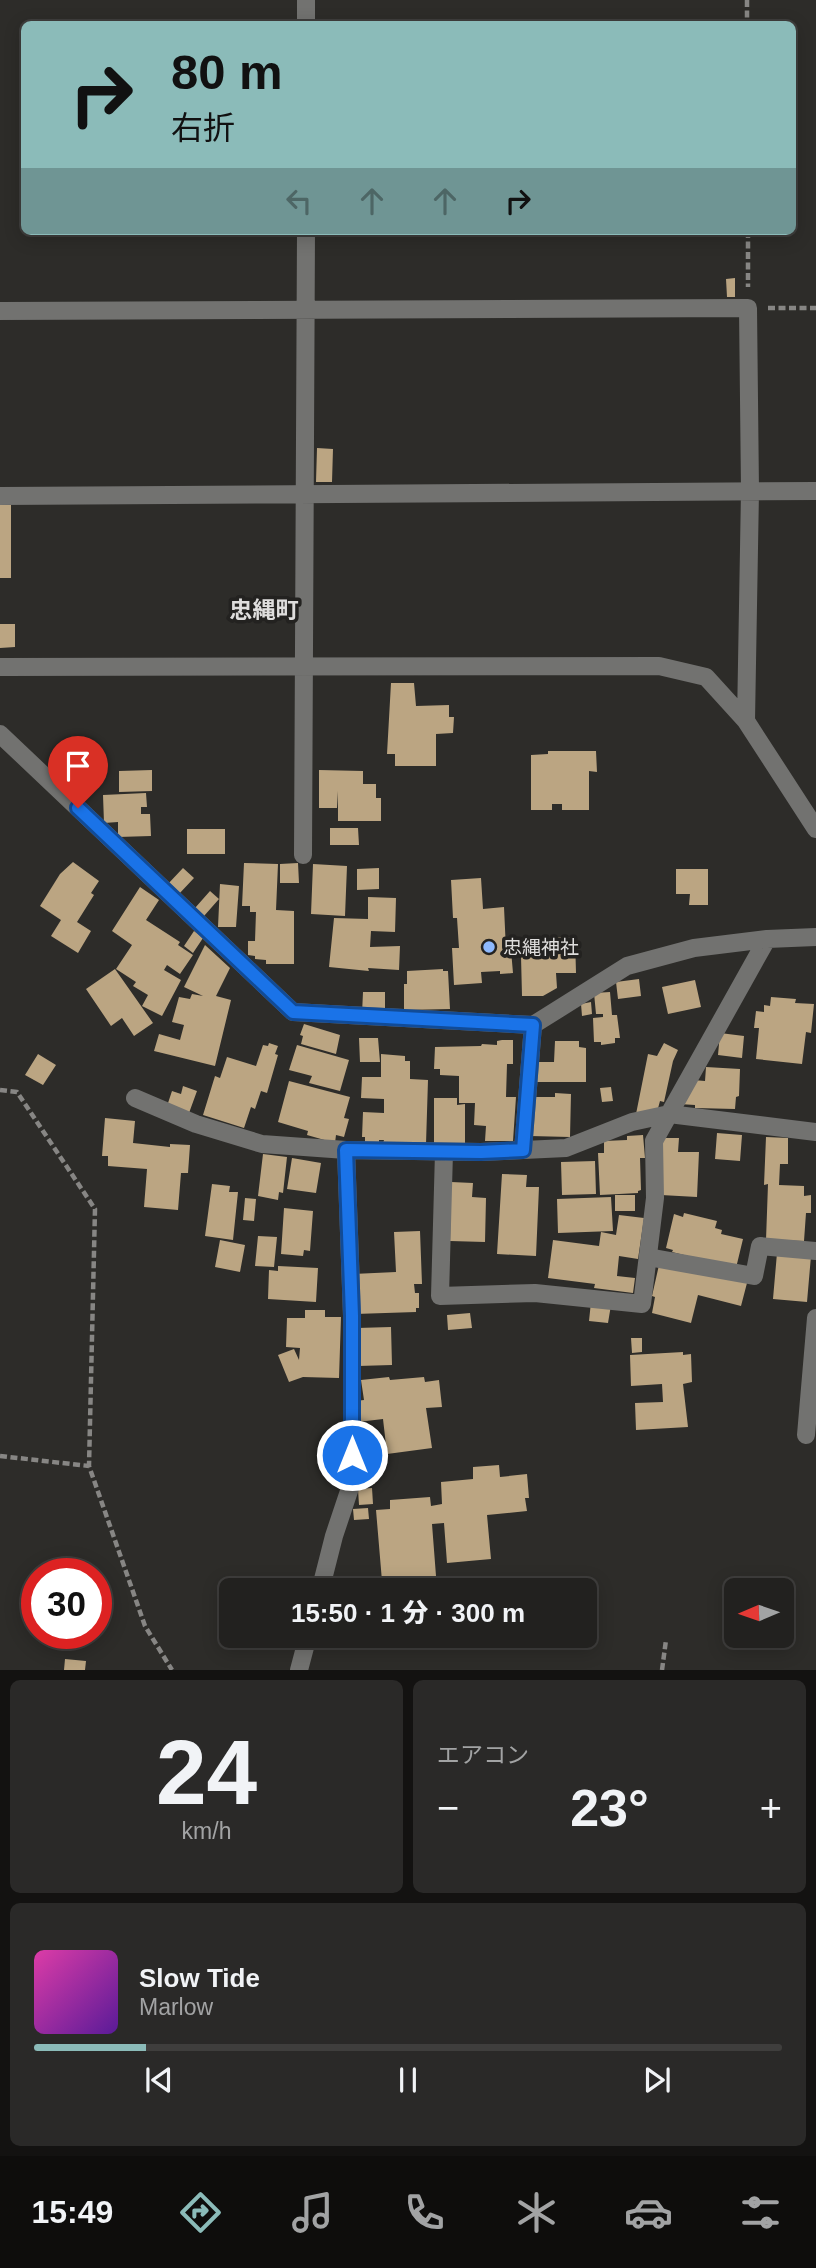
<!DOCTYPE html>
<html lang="ja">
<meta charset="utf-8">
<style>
body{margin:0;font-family:Helvetica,"Noto Sans JP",sans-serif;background:#2a2928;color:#f1f3f6;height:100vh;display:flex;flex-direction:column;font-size:26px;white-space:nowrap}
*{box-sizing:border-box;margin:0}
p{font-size:23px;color:#a2a3a4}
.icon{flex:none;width:38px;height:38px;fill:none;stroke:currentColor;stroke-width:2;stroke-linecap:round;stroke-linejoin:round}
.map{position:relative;height:1670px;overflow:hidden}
.drawer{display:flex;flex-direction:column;gap:10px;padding:10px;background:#131211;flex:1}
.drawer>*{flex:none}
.guide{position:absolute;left:21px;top:21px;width:775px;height:214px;border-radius:10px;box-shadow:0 4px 18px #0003,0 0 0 2px #3f3e3d;background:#8bbbb9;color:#111;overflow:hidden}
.needle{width:46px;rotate:268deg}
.tools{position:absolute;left:724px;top:1578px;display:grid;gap:14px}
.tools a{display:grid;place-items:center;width:70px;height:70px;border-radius:10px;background:#22211f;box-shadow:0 4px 18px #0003,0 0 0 2px #3f3e3d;font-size:35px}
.speed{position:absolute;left:21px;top:1558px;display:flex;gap:14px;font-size:35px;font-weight:700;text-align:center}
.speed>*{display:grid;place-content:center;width:91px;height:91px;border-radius:50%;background:#22211f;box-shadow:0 4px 18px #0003,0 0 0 2px #3f3e3d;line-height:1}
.speed .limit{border:10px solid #d22;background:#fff;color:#111}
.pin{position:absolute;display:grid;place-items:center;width:60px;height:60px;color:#fff;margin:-72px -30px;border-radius:50% 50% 50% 0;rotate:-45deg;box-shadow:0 0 7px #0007}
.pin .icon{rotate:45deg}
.me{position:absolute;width:77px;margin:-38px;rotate:0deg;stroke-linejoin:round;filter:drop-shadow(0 0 5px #0008)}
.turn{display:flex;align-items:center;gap:24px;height:147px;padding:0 35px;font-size:32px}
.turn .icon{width:91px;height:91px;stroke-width:2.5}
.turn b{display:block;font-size:49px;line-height:60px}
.lanes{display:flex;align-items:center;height:66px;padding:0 35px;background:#0003;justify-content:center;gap:35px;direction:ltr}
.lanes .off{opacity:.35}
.big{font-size:52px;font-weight:800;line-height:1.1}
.drawer .card{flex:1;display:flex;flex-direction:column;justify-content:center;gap:10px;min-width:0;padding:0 24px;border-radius:10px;background:#2a2928}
.drawer .dial{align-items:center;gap:0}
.dial b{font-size:91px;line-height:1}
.song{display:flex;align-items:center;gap:21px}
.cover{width:84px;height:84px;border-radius:10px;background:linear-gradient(135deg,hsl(320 70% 55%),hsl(270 70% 35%))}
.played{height:7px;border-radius:4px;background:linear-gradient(90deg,#8bbbb9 15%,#3f3e3d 15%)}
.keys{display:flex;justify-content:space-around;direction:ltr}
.heat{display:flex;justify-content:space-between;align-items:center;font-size:38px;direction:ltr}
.drawer .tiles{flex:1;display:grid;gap:10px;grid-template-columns:1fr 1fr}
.card:last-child{grid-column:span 2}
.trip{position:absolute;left:219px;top:1578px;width:378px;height:70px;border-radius:10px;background:#22211f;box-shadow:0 4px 18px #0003,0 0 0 2px #3f3e3d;font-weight:800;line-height:70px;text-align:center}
.menu{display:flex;height:112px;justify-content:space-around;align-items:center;background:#0e0d0c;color:#a2a3a4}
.menu .icon{width:49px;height:49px}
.menu .selected{color:#8bbbb9}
.menu b{font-size:32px;color:#f1f3f6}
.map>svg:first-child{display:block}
.building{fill:#bba582}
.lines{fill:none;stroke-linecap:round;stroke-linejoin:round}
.path{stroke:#878684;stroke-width:4.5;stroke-dasharray:7 3.5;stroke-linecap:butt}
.minor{stroke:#727270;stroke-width:18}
.route-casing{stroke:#114b97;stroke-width:18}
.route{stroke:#1a73e8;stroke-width:12}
.poi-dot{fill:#8eb9fd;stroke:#232220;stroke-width:2.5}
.labels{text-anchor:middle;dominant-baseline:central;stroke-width:7;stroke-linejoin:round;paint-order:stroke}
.poi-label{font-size:19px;fill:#dfdedd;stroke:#232220;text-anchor:start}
.quarter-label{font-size:23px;font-weight:bold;fill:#dfdedd;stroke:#232220}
</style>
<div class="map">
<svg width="816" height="1670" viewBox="0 0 816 1670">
<rect width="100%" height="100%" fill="#2d2c29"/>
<path class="building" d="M735,278v19h-8l-1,-18z
M317,448l16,1 -1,33h-16z
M0,505h11v73h-11z
M0,624h15v23l-15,1z
M391,683h23l2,23 33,-1v12h5l-1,16 -17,1v32h-41v-12h-8z
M548,751h48l1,21 -8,-1v39h-27v-6h-10v6h-21v-55l17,-1z
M152,770v21l-33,1v-21z
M319,770l44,1v13h13v14h5v23h-43v-30l-1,17h-18z
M146,793l1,14h-6v7h9l1,22 -33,1v-15l-14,1 -1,-28z
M330,828h28l1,17h-29z
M187,829h38v25h-38z
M73,862l26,19 -8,12 3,2 -17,27 14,9 -13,22 -27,-17 10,-16 -21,-14 20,-32z
M244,863l34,1 -2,46 18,1v53h-28v-4l-11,-1v-3l-7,-1v-14h7l1,-29h-6v-6h-8z
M298,863l1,20h-19v-19z
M313,864l34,2 -2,50 -34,-2z
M183,868l11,10 -16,17 -11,-10z
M379,868v21l-22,1v-21z
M676,869h32v36h-19l1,-11h-14z
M481,878l2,31 21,-2 2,43h5l2,23 -13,1v-3l-19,1 1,11 -28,2 -2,-37h7l-2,-30h-4l-2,-38z
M220,884l19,2 -3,41h-18z
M140,887l19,13 -13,20 34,22 -2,3 15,10 -13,19 -13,-9 -3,5 17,10 -19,36 -20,-10 6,-11 -15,-9 3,-4 -20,-13 16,-24 -20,-14z
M210,891l9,8 -15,17 -9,-8z
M368,897l28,1 -1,34 -24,-1 -1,16 30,-1 -1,24 -31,-2 1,3 -40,-4 5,-49 34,1z
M194,931l9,7 -10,15 -9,-7z
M575,937l1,36h-20l1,15 -14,8h-21l-1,-40 12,-3v-15z
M205,945l25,23 -14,28 15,4 -16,66 -61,-15 5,-17 21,6 4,-15 -12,-3 7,-25 11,2 2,-5 11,2 -19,-9z
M115,969l38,54 -19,13 -12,-18 -11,8 -25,-37z
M443,969v2h5l2,38 -46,1v-26h3v-13z
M639,979l2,17 -23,3 -2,-17z
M695,980l6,27 -33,7 -6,-27z
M363,992h22v22h-23z
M610,992l2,23h5l3,23h-5v5l-14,2v-3h-7l-1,-24 10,-1v-3h-7l-2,-21z
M771,997l25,2 -1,4 19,1 -3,29 -5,-1 -4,32 -46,-5 3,-31h-5l2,-17 8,1v-7l6,1z
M591,1002l1,12 -10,2 -1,-12z
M304,1024l36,11 -4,19 -35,-10 2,-8 -3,-1z
M720,1033l24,3 -2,22 -24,-3z
M359,1038h19l2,24h-20z
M502,1040h11v24h-6l-1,33h10l-3,44h-28l1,-15 -12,-1 1,-22h-16v-27l-19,-1v-6h-6l1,-22 46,-1 1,-2 15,1v-4z
M555,1041h24v6l7,1v34h-53v-20h21z
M269,1043l9,3 -3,8 3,1 -11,38 -6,-2 -6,18 -4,-2 -7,21 -41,-13 12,-39 5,2 7,-21 29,9 7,-21 5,1z
M664,1043l14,7 -5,11 -9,41 -4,-1 -3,11 -21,2 12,-60 9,2z
M297,1045l52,15 -9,31 -31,-8 3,-7 -23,-6z
M38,1054l18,11 -13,20 -18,-10z
M381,1054l24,2v5h5v18l18,1 -2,64 -43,-1 1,-3h-5v3l-14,-1v-5h-3l1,-25 21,1v-14l-23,-1 1,-21h19z
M706,1067l34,2 -1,27 -3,1 -1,12 -40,-1v-3l-16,-1 14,-24 12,1z
M289,1081l61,16 -6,21 5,1 -5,18 -8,-2 -1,8 -28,-8 1,-4 -30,-9z
M183,1086l14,5 -8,22 -22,-7 5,-15 9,3z
M611,1087l2,14 -11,1 -2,-14z
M555,1093l16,1 -1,43 -40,-1 1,-39h24z
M434,1098h23v7l8,-1v40l-20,2 1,-3h-12z
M105,1118l30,3 -2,22 37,4v-3l20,1 -2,28h-7l-3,37 -34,-3 3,-38 -39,-3v-10h-6z
M717,1133l25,2 -2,26 -25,-2z
M643,1135l2,23h-5l1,32 -3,1v2l-38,2 -2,-42h6v-12l23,-1v-4z
M766,1137l22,1v26h-8l-1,21 25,1v10l7,-1v18h-5l-2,28 -38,-1 2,-56 -4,1z
M662,1138h17l-1,14h21l-2,45 -36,-2z
M263,1154l24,3 -4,36 -4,-1 -1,8 -20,-4z
M292,1158l29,5 -5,30 -29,-4z
M595,1161l1,33 -34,1 -1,-33z
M502,1174l25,1 -1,12h13l-3,69 -39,-2z
M451,1182l22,1 -1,14 14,1 -1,44 -35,-1z
M212,1184l18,2 -1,6h9l-5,48 -28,-4z
M615,1195h20v16h-20z
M611,1197l2,34 -55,2 -1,-34z
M245,1198l11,1 -2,22 -11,-1z
M284,1208l29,3 -3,40 -6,-1 -1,6 -22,-2z
M684,1213l33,8 -2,7 7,2 -1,4 22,5 -7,29 -64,-16 1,-2 -7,-2 8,-34 9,3z
M619,1215l25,3 -6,41 -19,-3 -2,20 18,2 -2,15 -39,-5 1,-4 -47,-6 5,-38 46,6 2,-14 15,3z
M420,1231l2,53h-8l1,9h4v15h-3v4l-61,2 -2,-40 43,-2 -2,-40z
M258,1236l19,1 -3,30 -19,-1z
M220,1240l25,5 -5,27 -25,-5z
M777,1253l34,3 -4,46 -34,-3z
M659,1265l88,18 -6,23 -43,-11 -7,28 -39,-10 3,-16 -3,-1z
M278,1266l40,2 -2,34 -48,-3 1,-29 9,1z
M591,1302l20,3 -3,18 -19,-2z
M305,1310h20v7h16l-2,61 -36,-1 -14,5 -11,-27 16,-6 5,11 1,-12 -14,-1 1,-29h18z
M470,1313l2,15 -24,2 -1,-15z
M391,1327l1,38 -34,1 -1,-38z
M631,1338h11v14l-10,1z
M683,1352v3l8,-1 1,28 -9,2 5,43 -52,3 -1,-27 28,-1 -1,-18 -31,2 -1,-31z
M389,1377l1,3 34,-3 1,5 14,-2 3,27 -16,1 6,40 -45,6 -4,-35 -25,3 -3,-21 9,-1 -3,-20z
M499,1465l1,12 27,-3 2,24h-4l2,13 -40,4 4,44 -44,4 -3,-40 -12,1 4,52 -54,5 -6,-71 14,-1v-9l40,-3 1,9 11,-2 -1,-22 32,-3v-12z
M375,1467v17h-15v-16z
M372,1488l1,16 -14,1 -1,-16z
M368,1508l1,11 -15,1 -1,-11z
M65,1659l21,2 -1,9h-21z"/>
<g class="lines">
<path class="path" d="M747,0v24
M748,231v56
M768,308h48
M0,1090l17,2 78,117 -6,257 56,160 27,44
M0,1456l89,10
M662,1670l4,-30"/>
<path class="minor" d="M306,0v24
M0,311l748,-3 2,183 -4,230
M0,496l816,-5
M0,667l659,-1 47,11 40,44 70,108
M0,734l293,278 240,13 94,-59 67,-18 73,-9 49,-2
M303,855l3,-624
M135,1098l61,26 66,20 84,6 135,2 85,-4 66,-26 37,-8 147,18
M523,1150l10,-125
M444,1152l-4,144 95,-3 107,11 13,-106 -1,-57 113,-202
M648,1257l106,19 6,-30 56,5
M806,1435l10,-117
M320,1591l14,-55 18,-54v-166l-6,-166
M299,1670l9,-34"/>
</g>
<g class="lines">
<defs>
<path id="route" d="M78,808l215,204 240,13 -10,125 -42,2 -135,-2 6,166v139"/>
</defs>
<use href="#route" class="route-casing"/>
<use href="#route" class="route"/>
</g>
<circle class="poi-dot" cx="489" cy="947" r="7"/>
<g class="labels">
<g class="poi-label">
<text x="503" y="947">忠縄神社</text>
</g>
<g class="quarter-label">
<text x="264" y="610">忠縄町</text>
</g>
</g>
</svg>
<div class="tools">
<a><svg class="needle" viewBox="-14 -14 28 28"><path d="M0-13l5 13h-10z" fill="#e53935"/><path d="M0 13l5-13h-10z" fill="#a2a3a4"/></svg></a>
</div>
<div class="speed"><div class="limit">30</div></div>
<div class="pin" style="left:78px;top:808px;background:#d93025"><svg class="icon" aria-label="arrive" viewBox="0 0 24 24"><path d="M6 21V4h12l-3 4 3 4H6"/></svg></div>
<svg class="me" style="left:352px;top:1455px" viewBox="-20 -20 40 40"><circle r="17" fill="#1a73e8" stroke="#fff" stroke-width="3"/><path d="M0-11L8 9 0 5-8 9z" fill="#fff"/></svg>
<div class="trip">15:50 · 1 分 · 300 m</div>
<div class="guide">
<div class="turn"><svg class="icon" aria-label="right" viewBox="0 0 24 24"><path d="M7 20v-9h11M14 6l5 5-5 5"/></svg><div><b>80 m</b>右折</div></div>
<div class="lanes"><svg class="icon off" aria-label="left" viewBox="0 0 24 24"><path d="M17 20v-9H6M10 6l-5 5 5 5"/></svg><svg class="icon off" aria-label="ahead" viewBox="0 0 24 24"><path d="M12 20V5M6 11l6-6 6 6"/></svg><svg class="icon off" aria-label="ahead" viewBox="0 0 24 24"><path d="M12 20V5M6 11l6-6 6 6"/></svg><svg class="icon" aria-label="right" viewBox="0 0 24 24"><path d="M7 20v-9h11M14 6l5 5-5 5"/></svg></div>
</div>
</div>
<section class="drawer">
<div class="tiles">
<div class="card dial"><b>24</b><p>km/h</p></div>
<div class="card"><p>エアコン</p>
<div class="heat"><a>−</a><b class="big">23°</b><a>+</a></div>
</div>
<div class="card">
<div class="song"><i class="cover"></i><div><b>Slow Tide</b><p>Marlow</p></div></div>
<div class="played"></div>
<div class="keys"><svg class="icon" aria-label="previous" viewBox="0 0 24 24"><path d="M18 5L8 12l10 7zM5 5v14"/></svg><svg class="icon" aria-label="pause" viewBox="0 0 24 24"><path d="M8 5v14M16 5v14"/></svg><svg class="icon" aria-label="next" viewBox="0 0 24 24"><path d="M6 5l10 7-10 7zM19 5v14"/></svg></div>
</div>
</div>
</section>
<nav class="menu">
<b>15:49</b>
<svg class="icon selected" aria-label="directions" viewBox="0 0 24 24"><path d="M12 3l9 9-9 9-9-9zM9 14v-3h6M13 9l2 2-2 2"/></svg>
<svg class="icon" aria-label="music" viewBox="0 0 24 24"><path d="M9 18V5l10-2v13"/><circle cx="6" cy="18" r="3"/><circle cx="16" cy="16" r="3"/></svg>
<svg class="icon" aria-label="phone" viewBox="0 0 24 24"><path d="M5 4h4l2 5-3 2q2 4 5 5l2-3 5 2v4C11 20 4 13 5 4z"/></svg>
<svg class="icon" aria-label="climate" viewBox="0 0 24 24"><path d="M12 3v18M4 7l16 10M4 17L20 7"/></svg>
<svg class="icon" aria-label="car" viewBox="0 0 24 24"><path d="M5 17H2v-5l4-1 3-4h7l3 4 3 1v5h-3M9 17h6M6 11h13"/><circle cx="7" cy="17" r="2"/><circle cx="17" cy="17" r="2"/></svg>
<svg class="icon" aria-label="filters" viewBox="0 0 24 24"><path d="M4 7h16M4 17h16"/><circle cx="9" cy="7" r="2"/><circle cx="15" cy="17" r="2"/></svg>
</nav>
